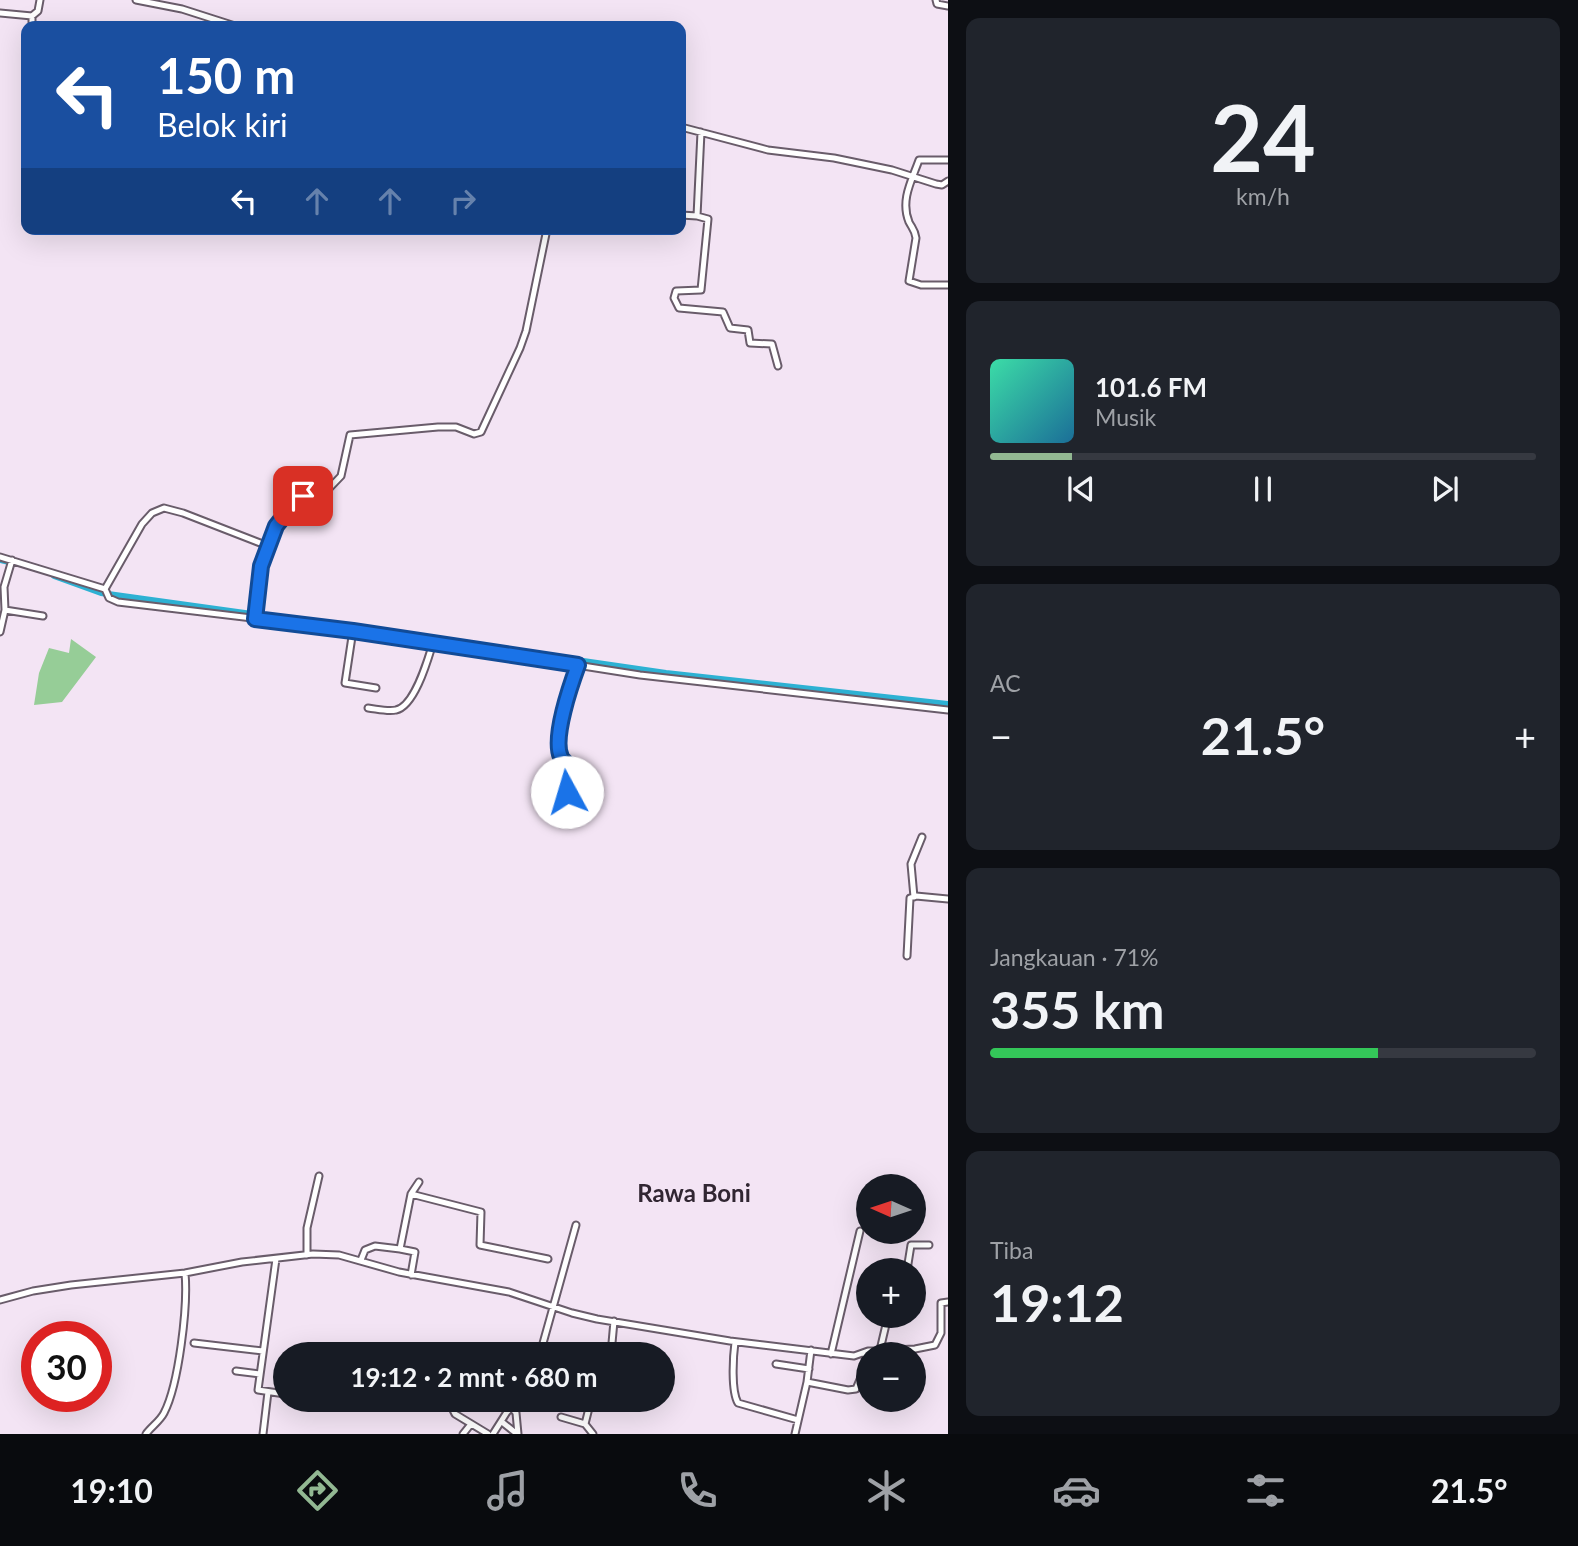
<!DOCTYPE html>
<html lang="id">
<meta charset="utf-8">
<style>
body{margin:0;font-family:Lato,sans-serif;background:#20242c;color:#f1f3f6;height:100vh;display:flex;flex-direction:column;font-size:26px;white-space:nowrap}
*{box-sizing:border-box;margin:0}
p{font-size:23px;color:#9ea1a6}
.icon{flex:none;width:38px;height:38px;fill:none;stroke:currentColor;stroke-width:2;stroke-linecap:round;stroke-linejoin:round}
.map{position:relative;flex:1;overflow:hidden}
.details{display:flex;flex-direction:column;gap:18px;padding:18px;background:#0d0f14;width:630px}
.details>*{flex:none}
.guide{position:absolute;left:21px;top:21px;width:665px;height:214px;border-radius:14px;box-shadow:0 7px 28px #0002;background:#1a4fa0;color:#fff;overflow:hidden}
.needle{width:46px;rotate:273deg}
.controls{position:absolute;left:856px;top:1174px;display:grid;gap:14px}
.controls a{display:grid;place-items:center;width:70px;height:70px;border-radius:50%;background:#171b24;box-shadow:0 7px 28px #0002;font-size:35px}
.speed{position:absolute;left:21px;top:1321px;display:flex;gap:14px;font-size:35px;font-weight:700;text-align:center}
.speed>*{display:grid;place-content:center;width:91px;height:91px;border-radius:50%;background:#171b24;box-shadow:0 7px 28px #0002;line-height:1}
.speed .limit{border:10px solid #d22;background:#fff;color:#111}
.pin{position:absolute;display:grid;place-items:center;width:60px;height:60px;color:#fff;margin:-30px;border-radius:14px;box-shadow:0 4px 10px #0006}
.me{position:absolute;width:77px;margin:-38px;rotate:354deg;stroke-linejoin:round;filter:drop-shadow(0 0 5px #0008)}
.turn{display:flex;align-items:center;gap:24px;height:147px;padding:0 21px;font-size:32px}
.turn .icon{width:91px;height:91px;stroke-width:2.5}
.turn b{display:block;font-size:49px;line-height:60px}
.lanes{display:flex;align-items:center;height:66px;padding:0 21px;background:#0003;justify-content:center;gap:35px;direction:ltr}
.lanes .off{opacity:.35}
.big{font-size:52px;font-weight:700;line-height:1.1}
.details .card{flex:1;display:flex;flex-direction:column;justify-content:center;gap:10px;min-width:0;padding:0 24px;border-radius:14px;background:#20242c}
.details .dial{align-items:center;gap:0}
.dial b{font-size:91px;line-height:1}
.song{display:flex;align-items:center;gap:21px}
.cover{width:84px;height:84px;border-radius:10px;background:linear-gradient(135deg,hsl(160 70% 55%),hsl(200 70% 35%))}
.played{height:7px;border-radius:4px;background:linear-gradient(90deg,#92b892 15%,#363941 15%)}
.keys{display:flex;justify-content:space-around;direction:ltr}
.heat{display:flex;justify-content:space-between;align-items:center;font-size:38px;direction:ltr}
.charge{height:10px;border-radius:5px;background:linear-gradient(90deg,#34c759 71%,#363941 0)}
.trip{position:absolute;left:273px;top:1342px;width:402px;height:70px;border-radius:35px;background:#171b24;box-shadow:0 7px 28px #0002;font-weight:700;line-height:70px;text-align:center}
.tab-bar{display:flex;height:112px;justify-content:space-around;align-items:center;background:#090b0e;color:#9ea1a6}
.tab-bar .icon{width:49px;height:49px}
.tab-bar .selected{color:#92b892}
.tab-bar b{font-size:32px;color:#f1f3f6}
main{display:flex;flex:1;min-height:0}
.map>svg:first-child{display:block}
.green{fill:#96cd97}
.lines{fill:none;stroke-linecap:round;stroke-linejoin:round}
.canal{stroke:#2db1d3;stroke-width:6}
.minor-casing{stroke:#695c6a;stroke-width:9}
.minor{stroke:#fff;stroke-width:5}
.route-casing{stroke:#114b97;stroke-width:18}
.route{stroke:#1a73e8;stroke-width:12}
.labels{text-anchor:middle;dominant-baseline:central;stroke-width:6;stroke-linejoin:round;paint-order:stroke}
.quarter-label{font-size:24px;font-weight:bold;fill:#312632;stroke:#f3e4f4}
</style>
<main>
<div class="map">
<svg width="948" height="1434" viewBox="0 0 948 1434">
<rect width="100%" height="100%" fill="#f3e4f4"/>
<path class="green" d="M71,639l25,18 -34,45 -28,3 5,-32 10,-25 20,5z"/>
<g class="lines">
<path class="canal" d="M0,560l13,3
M54,576l47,17 245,34
M377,631l289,42 282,31"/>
<defs>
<path id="minor" d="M136,0l46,9 53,17
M936,0l1,4 11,2
M0,13l32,3
M32,26v-10l6,-5 2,-11
M681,127l87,23 66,8 58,12 44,14 6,1 6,-4
M948,160h-29c-7,20 -19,40 -10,62 3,6 6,8 7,16l-7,43 12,4h27
M681,215l16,1 4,-84
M697,216l11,3 -7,71 -25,1 -2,7 5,10 44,4 7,16 18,2 2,13 22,1 6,22
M0,557l105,32 4,9 9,4 235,28 287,45 308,35
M105,589l37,-65 10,-11 12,-5 19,5 85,33 3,-1 7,-22 21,-26 8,-1 11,4 23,-24 9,-41 88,-8h18l18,7 7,-2 39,-84 6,-17 21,-102
M5,610l38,6
M255,619l6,-53 8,-20
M353,630l-8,53 31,5
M0,632l5,-22 -1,-23 8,-27
M368,708c9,1 20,4 28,2 19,-4 32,-51 37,-67
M551,788l17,3 -3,-4 3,-22c-3,-3 -6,-5 -7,-8 -9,-19 10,-73 17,-92
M914,897l-3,-33 11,-27
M907,956l3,-58 6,-2 32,3
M411,1194l70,18 -1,33 68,14
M400,1249l15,3 -4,23
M307,1255v-27l12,-52
M276,1259l-18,131 27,4
M361,1260l4,-10 10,-4 25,3 11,-55 8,-12
M907,1270l4,-25h18
M0,1300l33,-9 38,-6 114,-12 57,-11 71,-8 26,1 60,17 110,20 63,21 25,6 133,22 124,15 14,-5 47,-2 20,-4 6,-12v-30l7,-1
M735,1342c-2,15 -4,49 3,61l60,17
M194,1343l69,8
M880,1350l8,-34
M479,1354h5
M540,1354l36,-129
M611,1354l3,-33
M831,1354l29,-123
M776,1364l33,5
M236,1371l24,3
M807,1382l41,8 8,-1 8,-19 2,-17
M456,1400l-3,10 2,4 33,20
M591,1400l-6,24 8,10
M512,1408l4,5 2,21
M561,1417l24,7
M502,1422l15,12
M146,1434c5,-7 14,-13 18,-21 15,-29 24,-107 21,-140
M263,1434l5,-42
M463,1434l8,-10
M493,1434l14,-22 11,-12
M795,1434l12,-52 4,-32"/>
</defs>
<use href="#minor" class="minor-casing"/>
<use href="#minor" class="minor"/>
</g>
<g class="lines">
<defs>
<path id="route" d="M303,496l-4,1 -23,29 -15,40 -6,53 98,12 225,34c-7,19 -26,73 -17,92 1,3 4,5 7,8l-3,22 2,5"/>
</defs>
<use href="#route" class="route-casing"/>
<use href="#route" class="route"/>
</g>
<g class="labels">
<g class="quarter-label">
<text x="694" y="1192">Rawa Boni</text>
</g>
</g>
</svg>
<div class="controls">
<a><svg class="needle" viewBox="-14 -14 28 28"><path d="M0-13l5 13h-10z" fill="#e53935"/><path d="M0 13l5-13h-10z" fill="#9ea1a6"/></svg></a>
<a>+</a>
<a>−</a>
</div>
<div class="speed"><div class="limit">30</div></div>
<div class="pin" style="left:303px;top:496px;background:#d93025"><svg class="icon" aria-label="arrive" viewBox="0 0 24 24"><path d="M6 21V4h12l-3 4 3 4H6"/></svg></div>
<svg class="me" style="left:567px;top:792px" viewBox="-20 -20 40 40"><circle r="19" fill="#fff"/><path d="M0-13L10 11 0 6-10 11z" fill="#1a73e8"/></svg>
<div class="trip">19:12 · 2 mnt · 680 m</div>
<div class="guide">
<div class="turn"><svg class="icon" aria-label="left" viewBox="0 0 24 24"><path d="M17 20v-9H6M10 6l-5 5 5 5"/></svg><div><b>150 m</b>Belok kiri</div></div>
<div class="lanes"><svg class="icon" aria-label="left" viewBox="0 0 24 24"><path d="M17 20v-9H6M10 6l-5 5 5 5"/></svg><svg class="icon off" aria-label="ahead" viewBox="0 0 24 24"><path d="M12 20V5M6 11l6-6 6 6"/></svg><svg class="icon off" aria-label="ahead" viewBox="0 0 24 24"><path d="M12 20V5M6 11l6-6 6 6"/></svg><svg class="icon off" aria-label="right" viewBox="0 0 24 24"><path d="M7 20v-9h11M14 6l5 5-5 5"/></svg></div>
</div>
</div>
<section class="details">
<div class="card dial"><b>24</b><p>km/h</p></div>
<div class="card">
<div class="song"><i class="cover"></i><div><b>101.6 FM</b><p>Musik</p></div></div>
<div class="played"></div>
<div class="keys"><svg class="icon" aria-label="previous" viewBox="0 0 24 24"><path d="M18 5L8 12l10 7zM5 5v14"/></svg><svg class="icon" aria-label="pause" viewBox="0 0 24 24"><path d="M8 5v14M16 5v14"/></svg><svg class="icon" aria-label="next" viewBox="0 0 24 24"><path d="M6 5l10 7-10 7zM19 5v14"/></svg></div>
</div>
<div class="card"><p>AC</p>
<div class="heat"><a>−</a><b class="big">21.5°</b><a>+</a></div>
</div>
<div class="card"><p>Jangkauan · 71%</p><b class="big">355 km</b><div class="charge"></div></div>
<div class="card"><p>Tiba</p><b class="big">19:12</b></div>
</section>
</main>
<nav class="tab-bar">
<b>19:10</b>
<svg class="icon selected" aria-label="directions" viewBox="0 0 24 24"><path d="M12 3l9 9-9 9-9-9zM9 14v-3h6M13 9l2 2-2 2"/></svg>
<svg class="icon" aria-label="music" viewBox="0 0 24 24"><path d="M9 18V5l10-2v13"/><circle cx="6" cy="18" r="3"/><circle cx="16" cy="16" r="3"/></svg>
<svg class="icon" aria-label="phone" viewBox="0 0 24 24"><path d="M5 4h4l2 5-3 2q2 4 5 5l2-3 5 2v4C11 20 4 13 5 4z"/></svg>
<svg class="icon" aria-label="climate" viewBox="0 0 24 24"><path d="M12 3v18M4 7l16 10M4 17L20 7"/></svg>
<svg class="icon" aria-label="car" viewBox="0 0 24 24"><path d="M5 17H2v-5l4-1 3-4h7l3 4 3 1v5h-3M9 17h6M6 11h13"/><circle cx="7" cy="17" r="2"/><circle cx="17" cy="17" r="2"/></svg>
<svg class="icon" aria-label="filters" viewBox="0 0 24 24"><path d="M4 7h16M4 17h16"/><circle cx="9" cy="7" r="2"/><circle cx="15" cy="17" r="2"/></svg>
<b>21.5°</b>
</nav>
